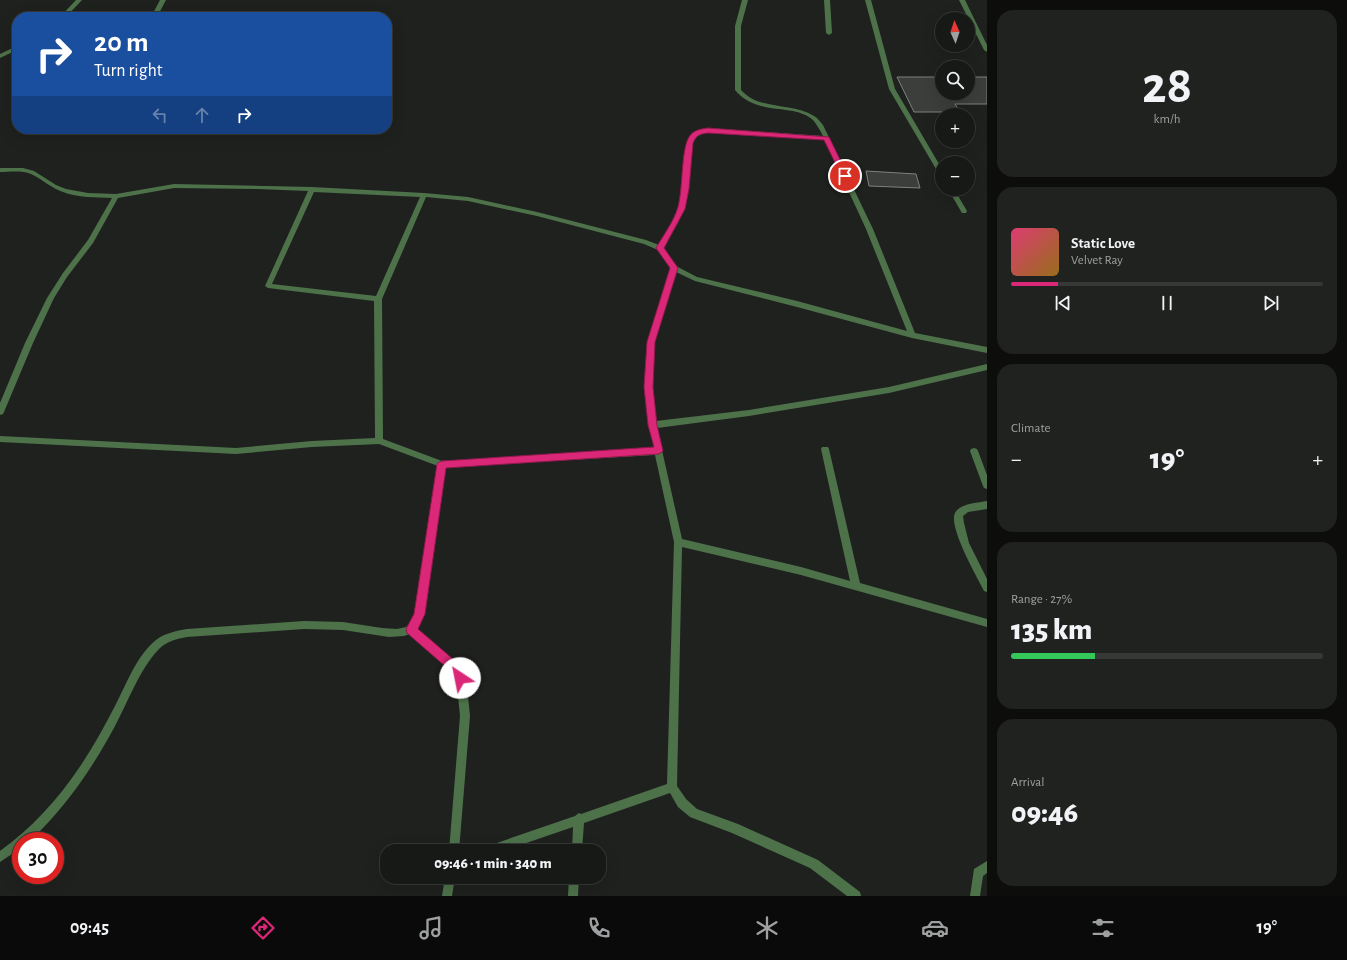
<!DOCTYPE html>
<meta charset="utf-8">
<style>
body{margin:0;font-family:"Alegreya Sans",sans-serif;background:#20221f;color:#f1f3f6;height:100vh;display:flex;flex-direction:column;font-size:15px;white-space:nowrap}
*{box-sizing:border-box;margin:0}
p{font-size:13px;color:#9ea0a1}
.icon{flex:none;width:22px;height:22px;fill:none;stroke:currentColor;stroke-width:2;stroke-linecap:round;stroke-linejoin:round}
.map{position:relative;flex:1;overflow:hidden}
.drawer{display:flex;flex-direction:column;gap:10px;padding:10px;background:#0d0e0c;width:360px}
.drawer>*{flex:none}
.top-card{position:absolute;left:12px;top:12px;width:380px;height:122px;border-radius:16px;box-shadow:0 4px 16px #0002,0 0 0 1px #363835;background:#1a4fa0;color:#fff;overflow:hidden}
.needle{width:26px;rotate:357deg}
.buttons{position:absolute;left:935px;top:12px;display:grid;gap:8px}
.buttons a{display:grid;place-items:center;width:40px;height:40px;border-radius:50%;background:#171916;box-shadow:0 4px 16px #0002,0 0 0 1px #363835;font-size:20px}
.speed{position:absolute;left:12px;top:832px;display:flex;gap:8px;font-size:20px;font-weight:700;text-align:center}
.speed>*{display:grid;place-content:center;width:52px;height:52px;border-radius:50%;background:#171916;box-shadow:0 4px 16px #0002,0 0 0 1px #363835;line-height:1}
.speed .limit{border:6px solid #d22;background:#fff;color:#111}
.pin{position:absolute;display:grid;place-items:center;width:34px;height:34px;color:#fff;margin:-17px;border:2px solid #fff;border-radius:50%;box-shadow:0 1px 4px #0007}
.me{position:absolute;width:44px;margin:-22px;rotate:326deg;stroke-linejoin:round;filter:drop-shadow(0 0 3px #0008)}
.turn{display:flex;align-items:center;gap:14px;height:84px;padding:0 16px;font-size:18px}
.turn .icon{width:52px;height:52px;stroke-width:2.5}
.turn b{display:block;font-size:28px;line-height:34px}
.lanes{display:flex;align-items:center;height:38px;padding:0 16px;background:#0003;justify-content:center;gap:20px;direction:ltr}
.lanes .off{opacity:.35}
.big{font-size:30px;font-weight:800;line-height:1.1}
.drawer .widget{flex:1;display:flex;flex-direction:column;justify-content:center;gap:6px;min-width:0;padding:0 14px;border-radius:16px;background:#20221f}
.drawer .dial{align-items:center;gap:0}
.dial b{font-size:52px;line-height:1}
.song{display:flex;align-items:center;gap:12px}
.cover{width:48px;height:48px;border-radius:6px;background:linear-gradient(135deg,hsl(340 70% 55%),hsl(40 70% 35%))}
.played{height:4px;border-radius:2px;background:linear-gradient(90deg,#db2777 15%,#363835 15%)}
.keys{display:flex;justify-content:space-around;direction:ltr}
.heat{display:flex;justify-content:space-between;align-items:center;font-size:22px;direction:ltr}
.charge{height:6px;border-radius:3px;background:linear-gradient(90deg,#34c759 27%,#363835 0)}
.trip{position:absolute;left:380px;top:844px;width:226px;height:40px;border-radius:16px;background:#171916;box-shadow:0 4px 16px #0002,0 0 0 1px #363835;font-weight:800;line-height:40px;text-align:center}
.tabs{display:flex;height:64px;justify-content:space-around;align-items:center;background:#090a09;color:#9ea0a1}
.tabs .icon{width:28px;height:28px}
.tabs .on{color:#db2777}
.tabs b{font-size:18px;color:#f1f3f6}
main{display:flex;flex:1;min-height:0}
.map>svg:first-child{display:block}
.building{fill:#3b3e3b;stroke:#7e827e}
.lines{fill:none;stroke-linecap:round;stroke-linejoin:round}
.street{fill:#4d724a;fill-rule:evenodd}
.route{fill:#db2777;stroke:#8e194d}
</style>
<main>
<div class="map">
<svg width="987" height="896" viewBox="0 0 987 896">
<rect width="100%" height="100%" fill="#1f211e"/>
<path class="building" d="M897,77h45v16h26v-16h19v27h-32l5,8h-46z
M866,171l50,3 4,14 -51,-2z"/>
<g class="lines">
<path class="street" d="M76,0h6l-16,17h-6z
M160,0h6l-9,17h-6z
M742,0h6l-7,26v64c19,21 50,12 73,26 4,2 6,6 9,9l50,104 42,104 72,14v6l-75,-15 -115,-31 -102,-26 -19,-9 -21,70 -3,45 4,34 93,-11 140,-23 98,-23v6l-98,23 -140,23 -92,12 25,111 119,28 49,14 -29,-132 1,-2h6l1,2 31,134 127,36v8l-186,-52 -119,-28 -5,239 9,13 11,10 41,15 80,36 42,32 1,4h-14l-37,-28 -78,-35 -42,-16 -12,-10 -8,-14 -86,30 -2,28h-10l1,-24 -70,24h-20l1,-4 4,-1 87,-30 4,-3 2,1 86,-30 7,-242 -19,-87 -209,12 -22,147 -7,15 43,38 7,20 3,29 -11,135h-10l11,-135 -3,-29 -4,-14 -43,-39 -6,2 -15,1 -46,-7 -39,-1 -117,8c-10,2 -20,4 -28,12 -20,21 -30,51 -44,77 -23,43 -50,82 -85,115h-9v7l-21,14v-11c32,-23 59,-53 81,-86 13,-19 24,-40 35,-61 11,-21 21,-49 40,-64 9,-7 20,-9 31,-11l117,-8 39,1 39,6 15,1 9,-2 3,-2 5,-11 24,-148 -59,-22 -67,3 -76,7 -236,-12v-6l236,12 76,-7 63,-3 -1,-137 -106,-13 -3,-2 43,-95 -50,-2 -84,-1 -56,10 -25,45 -26,34 -13,21 -21,45 -29,69 -1,2 -3,1v-12l25,-60 22,-45 16,-25 25,-33 24,-42c-16,-1 -34,0 -49,-6 -12,-4 -21,-13 -32,-18 -9,-4 -22,-2 -31,-2v-4h23l11,3 22,14 10,4 22,4 28,1 58,-10 138,3 112,6 44,4 69,15 109,28 13,5 13,-22 7,-16 8,-64c4,-10 10,-13 21,-15l115,8c-3,-6 -6,-11 -10,-16 -20,-18 -56,-3 -78,-30v-64zM708,132l117,8 41,89 41,102 -110,-30 -100,-24 -21,-11 -13,-18 15,-25 7,-16 8,-64 4,-7zM314,192l106,5 -44,99 -104,-12zM426,197l42,4 69,15 107,28 14,6 13,18 -24,74 -3,45 5,38 5,23 -212,13 -59,-22 -1,-140z
M824,0h6l2,33 -3,2 -3,-2z
M865,0h6l24,89 47,80v7l-3,-2 -50,-85z
M959,0h6l22,45v7l-3,-2z
M17,46v4l-17,8v-4z
M948,189h6l13,22 -1,2h-4z
M974,448l3,1 1,2 9,24v14l-3,-1 -1,-2 -13,-35 1,-2z
M987,501v8l-19,3 -5,4 1,7 5,20 18,36v13l-3,-1c-7,-14 -36,-64 -29,-78 5,-10 23,-10 32,-12z
M987,861v12l-4,3 -3,20h-10l4,-27z
M445,877h10l-3,19h-10z
M569,877h10l-1,19h-10z"/>
</g>
<path class="route" d="M708,128l121,9 19,39 -1,1h-5l-18,-37 -116,-7c-8,1 -12,2 -15,10l-4,46 -4,20 -21,39 14,20 -23,74 -2,45 4,38 6,26 -4,3 -213,14 -21,146 -7,15 43,37 4,12 -2,4 -3,1 -4,-1 -3,-9 -46,-40 -1,-4 8,-15 23,-150 2,-2 3,-1 212,-14 -6,-22 -4,-38 3,-45 23,-74 -14,-20c7,-12 18,-27 22,-41 5,-18 3,-57 11,-70 4,-7 12,-8 19,-9z"/>
</svg>
<div class="buttons">
<a><svg class="needle" viewBox="-14 -14 28 28"><path d="M0-13l5 13h-10z" fill="#e53935"/><path d="M0 13l5-13h-10z" fill="#9ea0a1"/></svg></a>
<a><svg class="icon" aria-label="search" viewBox="0 0 24 24"><circle cx="10" cy="10" r="6"/><path d="M15 15l6 6"/></svg></a>
<a>+</a>
<a>−</a>
</div>
<div class="speed"><div class="limit">30</div></div>
<div class="pin" style="left:845px;top:176px;background:#d93025"><svg class="icon" aria-label="arrive" viewBox="0 0 24 24"><path d="M6 21V4h12l-3 4 3 4H6"/></svg></div>
<svg class="me" style="left:460px;top:678px" viewBox="-20 -20 40 40"><circle r="19" fill="#fff"/><path d="M0-13L10 11 0 6-10 11z" fill="#db2777"/></svg>
<div class="trip">09:46 · 1 min · 340 m</div>
<div class="top-card">
<div class="turn"><svg class="icon" aria-label="right" viewBox="0 0 24 24"><path d="M7 20v-9h11M14 6l5 5-5 5"/></svg><div><b>20 m</b>Turn right</div></div>
<div class="lanes"><svg class="icon off" aria-label="left" viewBox="0 0 24 24"><path d="M17 20v-9H6M10 6l-5 5 5 5"/></svg><svg class="icon off" aria-label="ahead" viewBox="0 0 24 24"><path d="M12 20V5M6 11l6-6 6 6"/></svg><svg class="icon" aria-label="right" viewBox="0 0 24 24"><path d="M7 20v-9h11M14 6l5 5-5 5"/></svg></div>
</div>
</div>
<section class="drawer">
<div class="widget dial"><b>28</b><p>km/h</p></div>
<div class="widget">
<div class="song"><i class="cover"></i><div><b>Static Love</b><p>Velvet Ray</p></div></div>
<div class="played"></div>
<div class="keys"><svg class="icon" aria-label="previous" viewBox="0 0 24 24"><path d="M18 5L8 12l10 7zM5 5v14"/></svg><svg class="icon" aria-label="pause" viewBox="0 0 24 24"><path d="M8 5v14M16 5v14"/></svg><svg class="icon" aria-label="next" viewBox="0 0 24 24"><path d="M6 5l10 7-10 7zM19 5v14"/></svg></div>
</div>
<div class="widget"><p>Climate</p>
<div class="heat"><a>−</a><b class="big">19°</b><a>+</a></div>
</div>
<div class="widget"><p>Range · 27%</p><b class="big">135 km</b><div class="charge"></div></div>
<div class="widget"><p>Arrival</p><b class="big">09:46</b></div>
</section>
</main>
<nav class="tabs">
<b>09:45</b>
<svg class="icon on" aria-label="directions" viewBox="0 0 24 24"><path d="M12 3l9 9-9 9-9-9zM9 14v-3h6M13 9l2 2-2 2"/></svg>
<svg class="icon" aria-label="music" viewBox="0 0 24 24"><path d="M9 18V5l10-2v13"/><circle cx="6" cy="18" r="3"/><circle cx="16" cy="16" r="3"/></svg>
<svg class="icon" aria-label="phone" viewBox="0 0 24 24"><path d="M5 4h4l2 5-3 2q2 4 5 5l2-3 5 2v4C11 20 4 13 5 4z"/></svg>
<svg class="icon" aria-label="climate" viewBox="0 0 24 24"><path d="M12 3v18M4 7l16 10M4 17L20 7"/></svg>
<svg class="icon" aria-label="car" viewBox="0 0 24 24"><path d="M5 17H2v-5l4-1 3-4h7l3 4 3 1v5h-3M9 17h6M6 11h13"/><circle cx="7" cy="17" r="2"/><circle cx="17" cy="17" r="2"/></svg>
<svg class="icon" aria-label="filters" viewBox="0 0 24 24"><path d="M4 7h16M4 17h16"/><circle cx="9" cy="7" r="2"/><circle cx="15" cy="17" r="2"/></svg>
<b>19°</b>
</nav>
